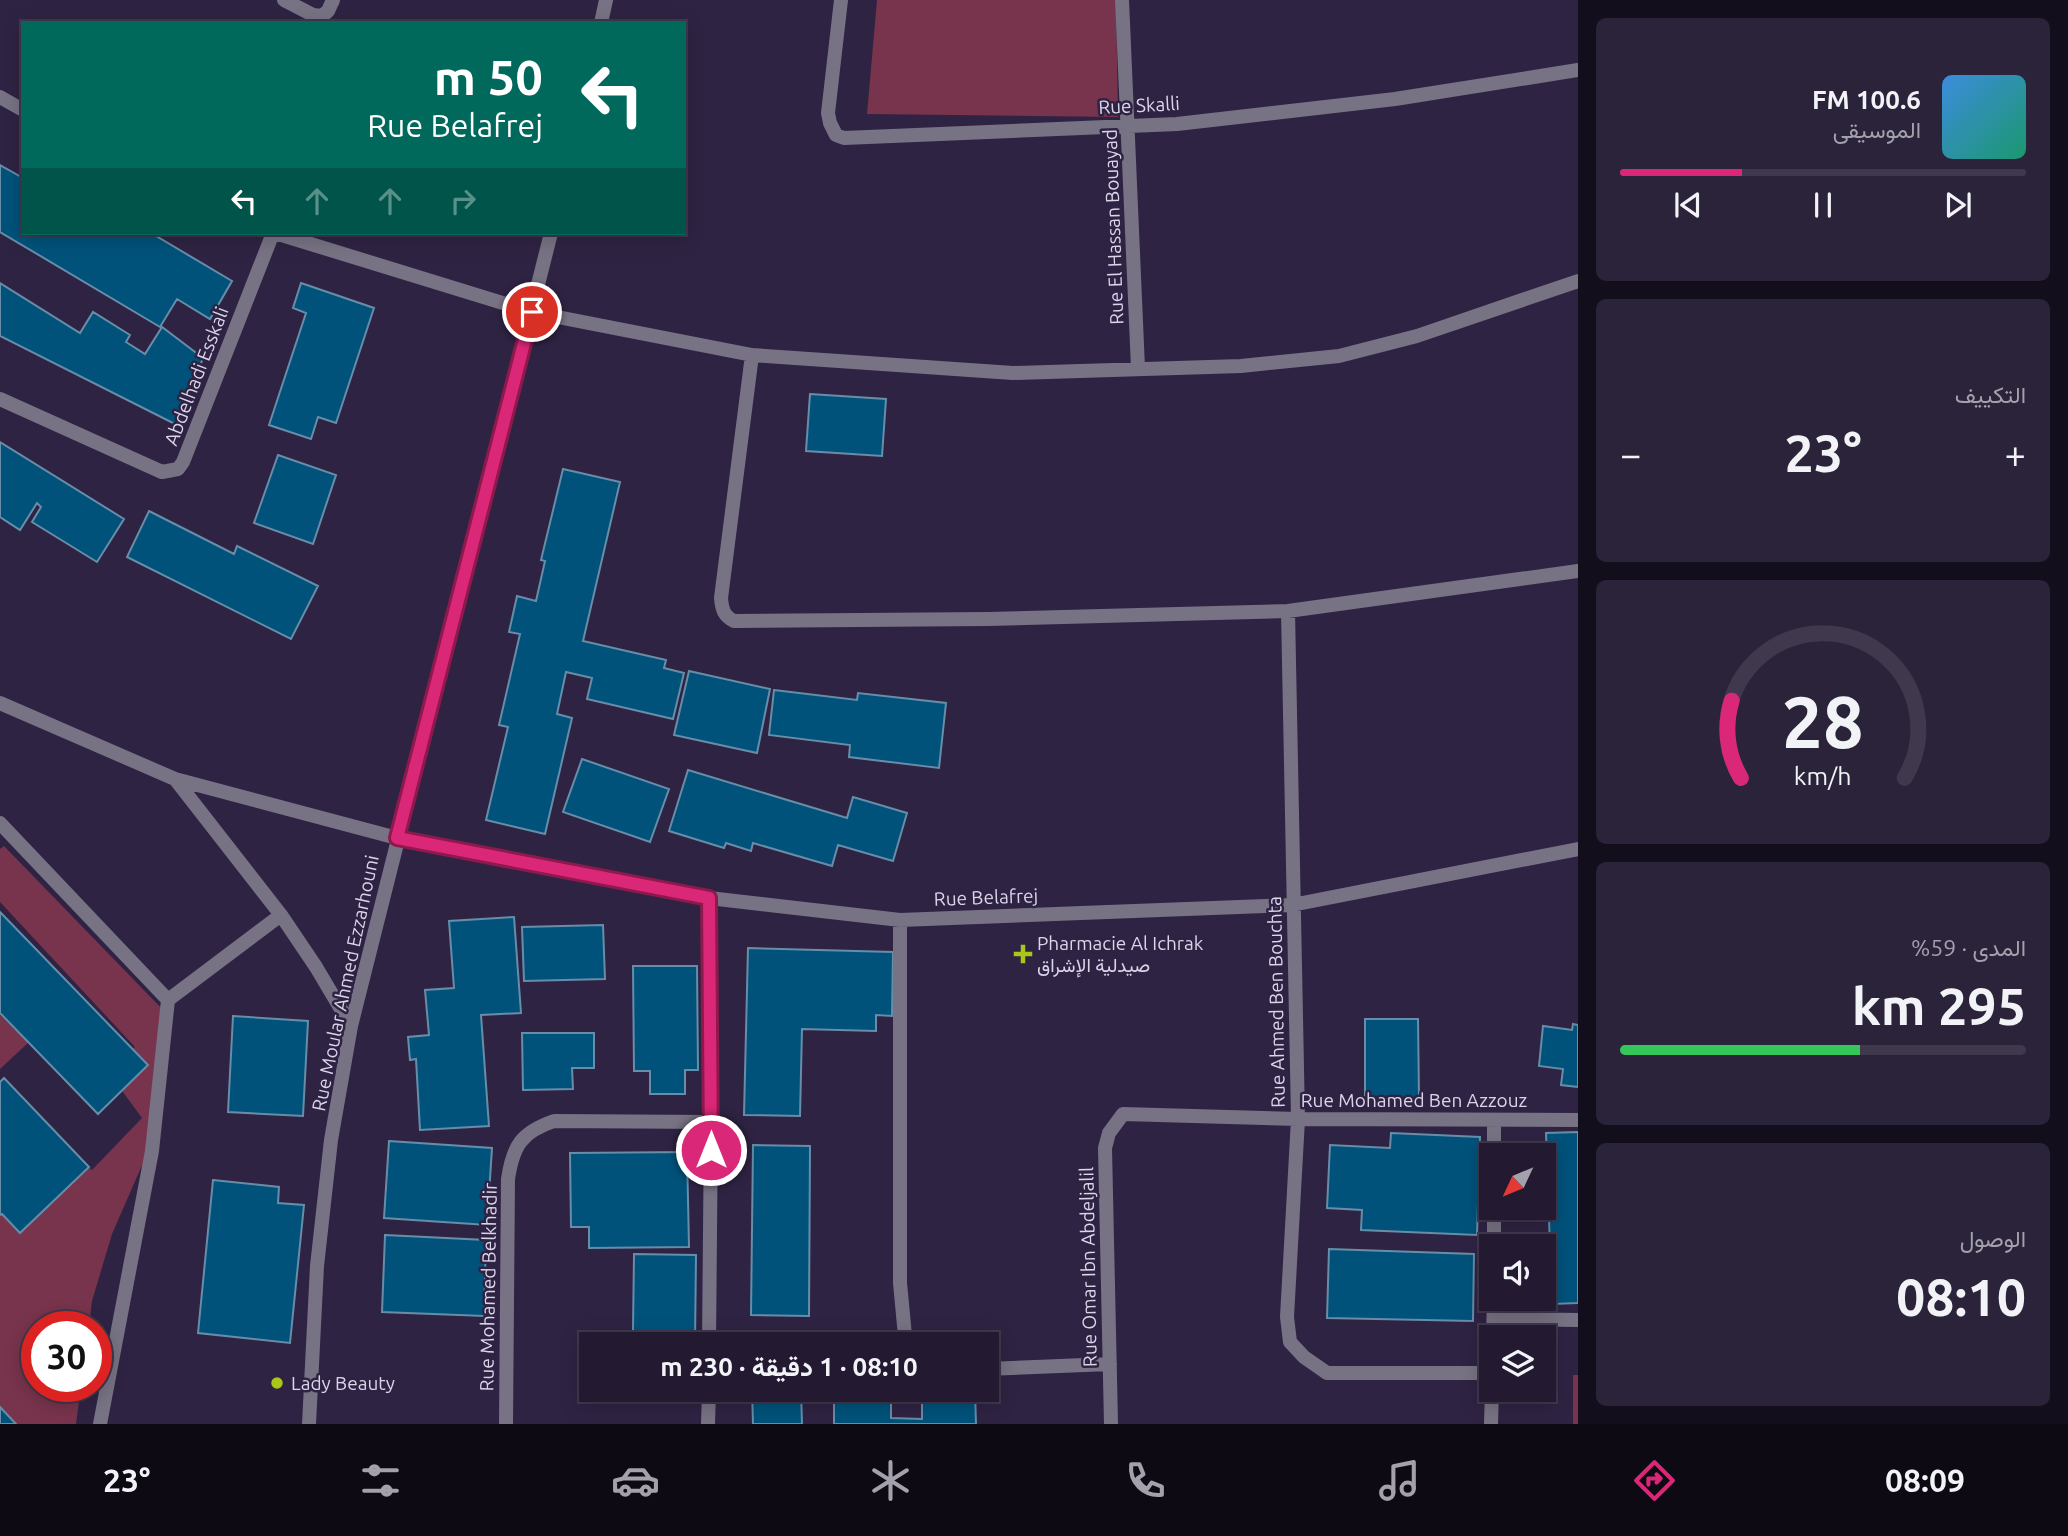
<!DOCTYPE html>
<html lang="ar">
<meta charset="utf-8">
<style>
body{margin:0;font-family:Ubuntu,Vazirmatn,sans-serif;background:#2b233a;color:#f1f3f6;direction:rtl;height:100vh;display:flex;flex-direction:column;font-size:26px;white-space:nowrap}
*{box-sizing:border-box;margin:0}
p{font-size:23px;color:#a3a1ac}
.icon{flex:none;width:38px;height:38px;fill:none;stroke:currentColor;stroke-width:2;stroke-linecap:round;stroke-linejoin:round}
.map{position:relative;flex:1;overflow:hidden;direction:ltr}
.sheet{display:flex;flex-direction:column;gap:18px;padding:18px;background:#130e1c;width:490px}
.sheet>*{flex:none}
.hud{position:absolute;left:21px;top:21px;width:665px;height:214px;border-radius:0px;box-shadow:0 4px 18px #0003,0 0 0 2px #40384d;direction:rtl;background:#00695c;color:#fff;overflow:hidden}
.needle{width:46px;rotate:226deg}
.controls{position:absolute;left:1479px;top:1143px;display:grid;gap:14px}
.controls a{display:grid;place-items:center;width:77px;height:77px;border-radius:0px;background:#231a32;box-shadow:0 4px 18px #0003,0 0 0 2px #40384d;font-size:35px}
.speed{position:absolute;left:21px;top:1311px;display:flex;gap:14px;font-size:35px;font-weight:700;text-align:center}
.speed>*{display:grid;place-content:center;width:91px;height:91px;border-radius:50%;background:#231a32;box-shadow:0 4px 18px #0003,0 0 0 2px #40384d;line-height:1}
.speed .limit{border:10px solid #d22;background:#fff;color:#111}
.pin{position:absolute;display:grid;place-items:center;width:60px;height:60px;color:#fff;margin:-30px;border:4px solid #fff;border-radius:50%;box-shadow:0 2px 7px #0007}
.me{position:absolute;width:77px;margin:-38px;rotate:0deg;stroke-linejoin:round;filter:drop-shadow(0 0 5px #0008)}
.turn{display:flex;align-items:center;gap:24px;height:147px;padding:0 28px;font-size:32px}
.turn .icon{width:91px;height:91px;stroke-width:2.5}
.turn b{display:block;font-size:49px;line-height:60px}
.lanes{display:flex;align-items:center;height:66px;padding:0 28px;background:#0003;justify-content:center;gap:35px;direction:ltr}
.lanes .off{opacity:.35}
.big{font-size:52px;font-weight:700;line-height:1.1}
.sheet .card{flex:1;display:flex;flex-direction:column;justify-content:center;gap:10px;min-width:0;padding:0 24px;border-radius:10px;background:#2b233a}
.sheet .dial{align-items:center;gap:0}
.dial svg{height:182px;overflow:visible;fill:none;stroke:#40384d;stroke-width:7;stroke-linecap:round;text-anchor:middle}
.dial text{fill:#f1f3f6;stroke:none}
.song{display:flex;align-items:center;gap:21px}
.cover{width:84px;height:84px;border-radius:10px;background:linear-gradient(135deg,hsl(210 70% 55%),hsl(160 70% 35%))}
.played{height:7px;border-radius:4px;background:linear-gradient(90deg,#db2777 30%,#40384d 30%)}
.keys{display:flex;justify-content:space-around;direction:ltr}
.heat{display:flex;justify-content:space-between;align-items:center;font-size:38px;direction:ltr}
.charge{height:10px;border-radius:5px;background:linear-gradient(90deg,#34c759 59%,#40384d 0)}
.trip{position:absolute;left:579px;top:1332px;width:420px;height:70px;border-radius:0px;background:#231a32;box-shadow:0 4px 18px #0003,0 0 0 2px #40384d;font-weight:700;line-height:70px;text-align:center;direction:rtl}
.tab-bar{display:flex;height:112px;justify-content:space-around;align-items:center;background:#0e0a14;color:#a3a1ac}
.tab-bar .icon{width:49px;height:49px}
.tab-bar .current{color:#db2777}
.tab-bar b{font-size:32px;color:#f1f3f6}
main{display:flex;flex:1;min-height:0}
.map>svg:first-child{display:block}
.green{fill:#78344c}
.building{fill:#00527b;stroke:#678da9;stroke-width:2}
.lines{fill:none;stroke-linecap:round;stroke-linejoin:round}
.street{stroke:#787384;stroke-width:14}
.route-casing{stroke:#8e194d;stroke-width:18}
.route{stroke:#db2777;stroke-width:12}
.poi-dot{fill:#aac717;stroke:#2f2343;stroke-width:2.5}
.labels{text-anchor:middle;dominant-baseline:central;stroke-width:5;stroke-linejoin:round;paint-order:stroke}
.street-label{font-size:19px;fill:#dbd5ea;stroke:#2f2343}
.poi-label{font-size:19px;fill:#dbd5ea;stroke:#2f2343;text-anchor:start}
</style>
<main>
<section class="sheet">
<div class="card">
<div class="song"><i class="cover"></i><div><b>100.6 FM</b><p>الموسيقى</p></div></div>
<div class="played"></div>
<div class="keys"><svg class="icon" aria-label="previous" viewBox="0 0 24 24"><path d="M18 5L8 12l10 7zM5 5v14"/></svg><svg class="icon" aria-label="pause" viewBox="0 0 24 24"><path d="M8 5v14M16 5v14"/></svg><svg class="icon" aria-label="next" viewBox="0 0 24 24"><path d="M6 5l10 7-10 7zM19 5v14"/></svg></div>
</div>
<div class="card"><p>التكييف</p>
<div class="heat"><a>−</a><b class="big">23°</b><a>+</a></div>
</div>
<div class="card dial"><svg viewBox="0 0 100 80">
<path d="M14 69A42 42 0 1 1 86 69"/>
<path d="M14 69A42 42 0 0 1 10 35" stroke="#db2777"/>
<text x="50" y="56" font-size="32" font-weight="700">28</text>
<text x="50" y="72" font-size="11">km/h</text>
</svg></div>
<div class="card"><p>المدى · 59%</p><b class="big">295 km</b><div class="charge"></div></div>
<div class="card"><p>الوصول</p><b class="big">08:10</b></div>
</section>
<div class="map">
<svg width="1578" height="1424" viewBox="0 0 1578 1424">
<rect width="100%" height="100%" fill="#2f2343"/>
<path class="green" d="M877,0h239l2,117 -251,-3z
M4,846l164,169 -11,116 -45,103 -20,67 -3,25h-52v60h44l-5,38h-62l-14,-17v-206l59,-57 33,26 50,-52 -36,-49 29,-22 -135,-145v-53z
M0,1015l29,27 -29,27z
M1573,1375h5v49h-5z"/>
<path class="building" d="M0,165l23,13v55h128l81,48 -22,38 -33,-20 -17,28 -160,-95z
M0,283l80,50 13,-21 37,23 -4,7 19,12 17,-27 41,31 -26,67 -177,-89z
M301,283l73,25 -38,115 -18,-6 -7,22 -42,-14 37,-112 -13,-5z
M810,394l76,5 -4,57 -76,-5z
M0,442l124,77 -27,43 -65,-40 9,-15 -4,-4 -17,27 -20,-13z
M278,455l58,20 -23,69 -59,-21z
M563,469l57,13 -37,159 83,19 -2,8 20,5 -11,46 -86,-20 5,-21 -26,-6 -9,42 15,4 -27,116 -59,-14 22,-93 -9,-2 21,-91 -11,-2 8,-36 19,5 9,-40 -4,-1z
M149,511l85,43 3,-8 81,40 -27,53 -164,-82z
M689,671l81,18 -13,64 -83,-18z
M774,690l83,10 1,-7 88,10 -7,65 -90,-11 1,-12 -81,-10z
M582,759l87,30 -19,53 -87,-30z
M688,770l159,48 6,-21 54,16 -14,48 -55,-16 -6,21 -79,-23 -2,8 -25,-8 -2,5 -55,-17z
M0,912l148,153 -50,49 -98,-101z
M514,917l7,96 -40,2 8,111 -69,4 -4,-71 -6,1 -2,-23 21,-2 -4,-45 29,-2 -5,-67z
M603,925l2,54 -81,2 -2,-54z
M748,948l145,4 -1,64 -16,-1v16l-74,-2 -2,87 -56,-1z
M633,966h64l1,104h-13v24h-35v-23h-16z
M233,1016l75,5 -5,95 -75,-4z
M1365,1019h53l1,80h-54z
M1573,1024l5,1v62l-17,-2 2,-16 -24,-3 4,-40 29,4z
M522,1033h72v35h-22l1,21 -50,1z
M4,1078l85,89 -69,66 -18,-19 -2,1v-133z
M1578,1132v171l-26,1 -6,-171z
M1391,1133l89,4 -3,98 -116,-5 1,-20 -35,-2 3,-63 60,3z
M389,1141l103,7 -5,77 -103,-7z
M753,1145l57,1 -1,170 -58,-1z
M687,1152l2,95 -100,1v-21h-18l-1,-74z
M213,1180l66,7 -1,16 26,2 -14,138 -92,-10z
M385,1235l101,5 -2,76 -102,-4z
M1329,1249l145,5 -1,67 -146,-3z
M634,1254l62,1 -1,89h-31v-13h-31z
M752,1390h49l1,34h-49z
M834,1390h57v28l31,1v-29h53l1,34h-142z
M0,1407l16,17h-16z"/>
<g class="lines">
<path class="street" d="M284,0l29,15 9,1 6,-5 5,-11
M841,0l-13,113 2,10 6,12 8,3 333,-14 218,-25 183,-29
M1122,0l16,368
M601,23l5,-23
M0,97l23,13
M275,233l257,79 220,43 261,18 228,-7 98,-10 78,-20 161,-55
M752,355l-31,243c1,12 3,18 13,23l254,-2 300,-8 290,-40
M0,399l162,73 16,-3 5,-7 90,-229
M1288,611l10,508 -11,198 3,25 14,15 23,16h164
M0,703l175,76 222,59 312,60 191,22 392,-15 286,-56
M175,779l106,136 35,52 35,59
M0,823l168,177
M709,898l2,224 -2,222
M900,920v363l5,53 4,8
M1494,1155v-34
M1494,1246v-38
M1494,1319l84,1
M1493,1337l1,-39
M987,1369l123,-5
M100,1424l52,-273 16,-151 113,-85
M309,1424l8,-158 14,-126 20,-114 200,-793
M506,1424l2,-245c5,-34 14,-47 46,-58l157,1
M708,1424l1,-34
M1111,1424l-6,-276 4,-15 14,-19 175,5 280,1
M1491,1424l1,-34"/>
</g>
<g class="lines">
<defs>
<path id="route" d="M532,312l-135,526 312,60 2,252"/>
</defs>
<use href="#route" class="route-casing"/>
<use href="#route" class="route"/>
</g>
<g class="poi-dot">
<path d="M1019.5 943.5h7v7h7v7h-7v7h-7v-7h-7v-7h7z"/>
<circle cx="277" cy="1383" r="7"/>
</g>
<g class="labels">
<g class="street-label">
<text transform="translate(1139 105) rotate(-3)">Rue Skalli</text>
<text transform="translate(1113 227) rotate(-92)">Rue El Hassan Bouayad</text>
<text transform="translate(196 376) rotate(-69)">Abdelhadi Esskali</text>
<text transform="translate(986 897) rotate(-2)">Rue Belafrej</text>
<text transform="translate(345 983) rotate(-78)">Rue Moular Ahmed Ezzarhouni</text>
<text transform="translate(1276 1002) rotate(-91)">Rue Ahmed Ben Bouchta</text>
<text x="1414" y="1100">Rue Mohamed Ben Azzouz</text>
<text transform="translate(1088 1267) rotate(-91)">Rue Omar Ibn Abdeljalil</text>
<text transform="translate(488 1287) rotate(-89)">Rue Mohamed Belkhadir</text>
</g>
<g class="poi-label">
<text x="1037" y="943">Pharmacie Al Ichrak<tspan x="1037" dy="22">صيدلية الإشراق</tspan></text>
<text x="291" y="1383">Lady Beauty</text>
</g>
</g>
</svg>
<div class="controls">
<a><svg class="needle" viewBox="-14 -14 28 28"><path d="M0-13l5 13h-10z" fill="#e53935"/><path d="M0 13l5-13h-10z" fill="#a3a1ac"/></svg></a>
<a><svg class="icon" aria-label="sound" viewBox="0 0 24 24"><path d="M4 9h4l5-4v14l-5-4H4zM17 9q2 3 0 6"/></svg></a>
<a><svg class="icon" aria-label="layers" viewBox="0 0 24 24"><path d="M12 4l9 5-9 5-9-5zM3 14l9 5 9-5"/></svg></a>
</div>
<div class="speed"><div class="limit">30</div></div>
<div class="pin" style="left:532px;top:312px;background:#d93025"><svg class="icon" aria-label="arrive" viewBox="0 0 24 24"><path d="M6 21V4h12l-3 4 3 4H6"/></svg></div>
<svg class="me" style="left:711px;top:1150px" viewBox="-20 -20 40 40"><circle r="17" fill="#db2777" stroke="#fff" stroke-width="3"/><path d="M0-11L8 9 0 5-8 9z" fill="#fff"/></svg>
<div class="trip">08:10 · 1 دقيقة · 230 m</div>
<div class="hud">
<div class="turn"><svg class="icon" aria-label="left" viewBox="0 0 24 24"><path d="M17 20v-9H6M10 6l-5 5 5 5"/></svg><div><b>50 m</b>Rue Belafrej</div></div>
<div class="lanes"><svg class="icon" aria-label="left" viewBox="0 0 24 24"><path d="M17 20v-9H6M10 6l-5 5 5 5"/></svg><svg class="icon off" aria-label="ahead" viewBox="0 0 24 24"><path d="M12 20V5M6 11l6-6 6 6"/></svg><svg class="icon off" aria-label="ahead" viewBox="0 0 24 24"><path d="M12 20V5M6 11l6-6 6 6"/></svg><svg class="icon off" aria-label="right" viewBox="0 0 24 24"><path d="M7 20v-9h11M14 6l5 5-5 5"/></svg></div>
</div>
</div>
</main>
<nav class="tab-bar">
<b>08:09</b>
<svg class="icon current" aria-label="directions" viewBox="0 0 24 24"><path d="M12 3l9 9-9 9-9-9zM9 14v-3h6M13 9l2 2-2 2"/></svg>
<svg class="icon" aria-label="music" viewBox="0 0 24 24"><path d="M9 18V5l10-2v13"/><circle cx="6" cy="18" r="3"/><circle cx="16" cy="16" r="3"/></svg>
<svg class="icon" aria-label="phone" viewBox="0 0 24 24"><path d="M5 4h4l2 5-3 2q2 4 5 5l2-3 5 2v4C11 20 4 13 5 4z"/></svg>
<svg class="icon" aria-label="climate" viewBox="0 0 24 24"><path d="M12 3v18M4 7l16 10M4 17L20 7"/></svg>
<svg class="icon" aria-label="car" viewBox="0 0 24 24"><path d="M5 17H2v-5l4-1 3-4h7l3 4 3 1v5h-3M9 17h6M6 11h13"/><circle cx="7" cy="17" r="2"/><circle cx="17" cy="17" r="2"/></svg>
<svg class="icon" aria-label="filters" viewBox="0 0 24 24"><path d="M4 7h16M4 17h16"/><circle cx="9" cy="7" r="2"/><circle cx="15" cy="17" r="2"/></svg>
<b>23°</b>
</nav>
